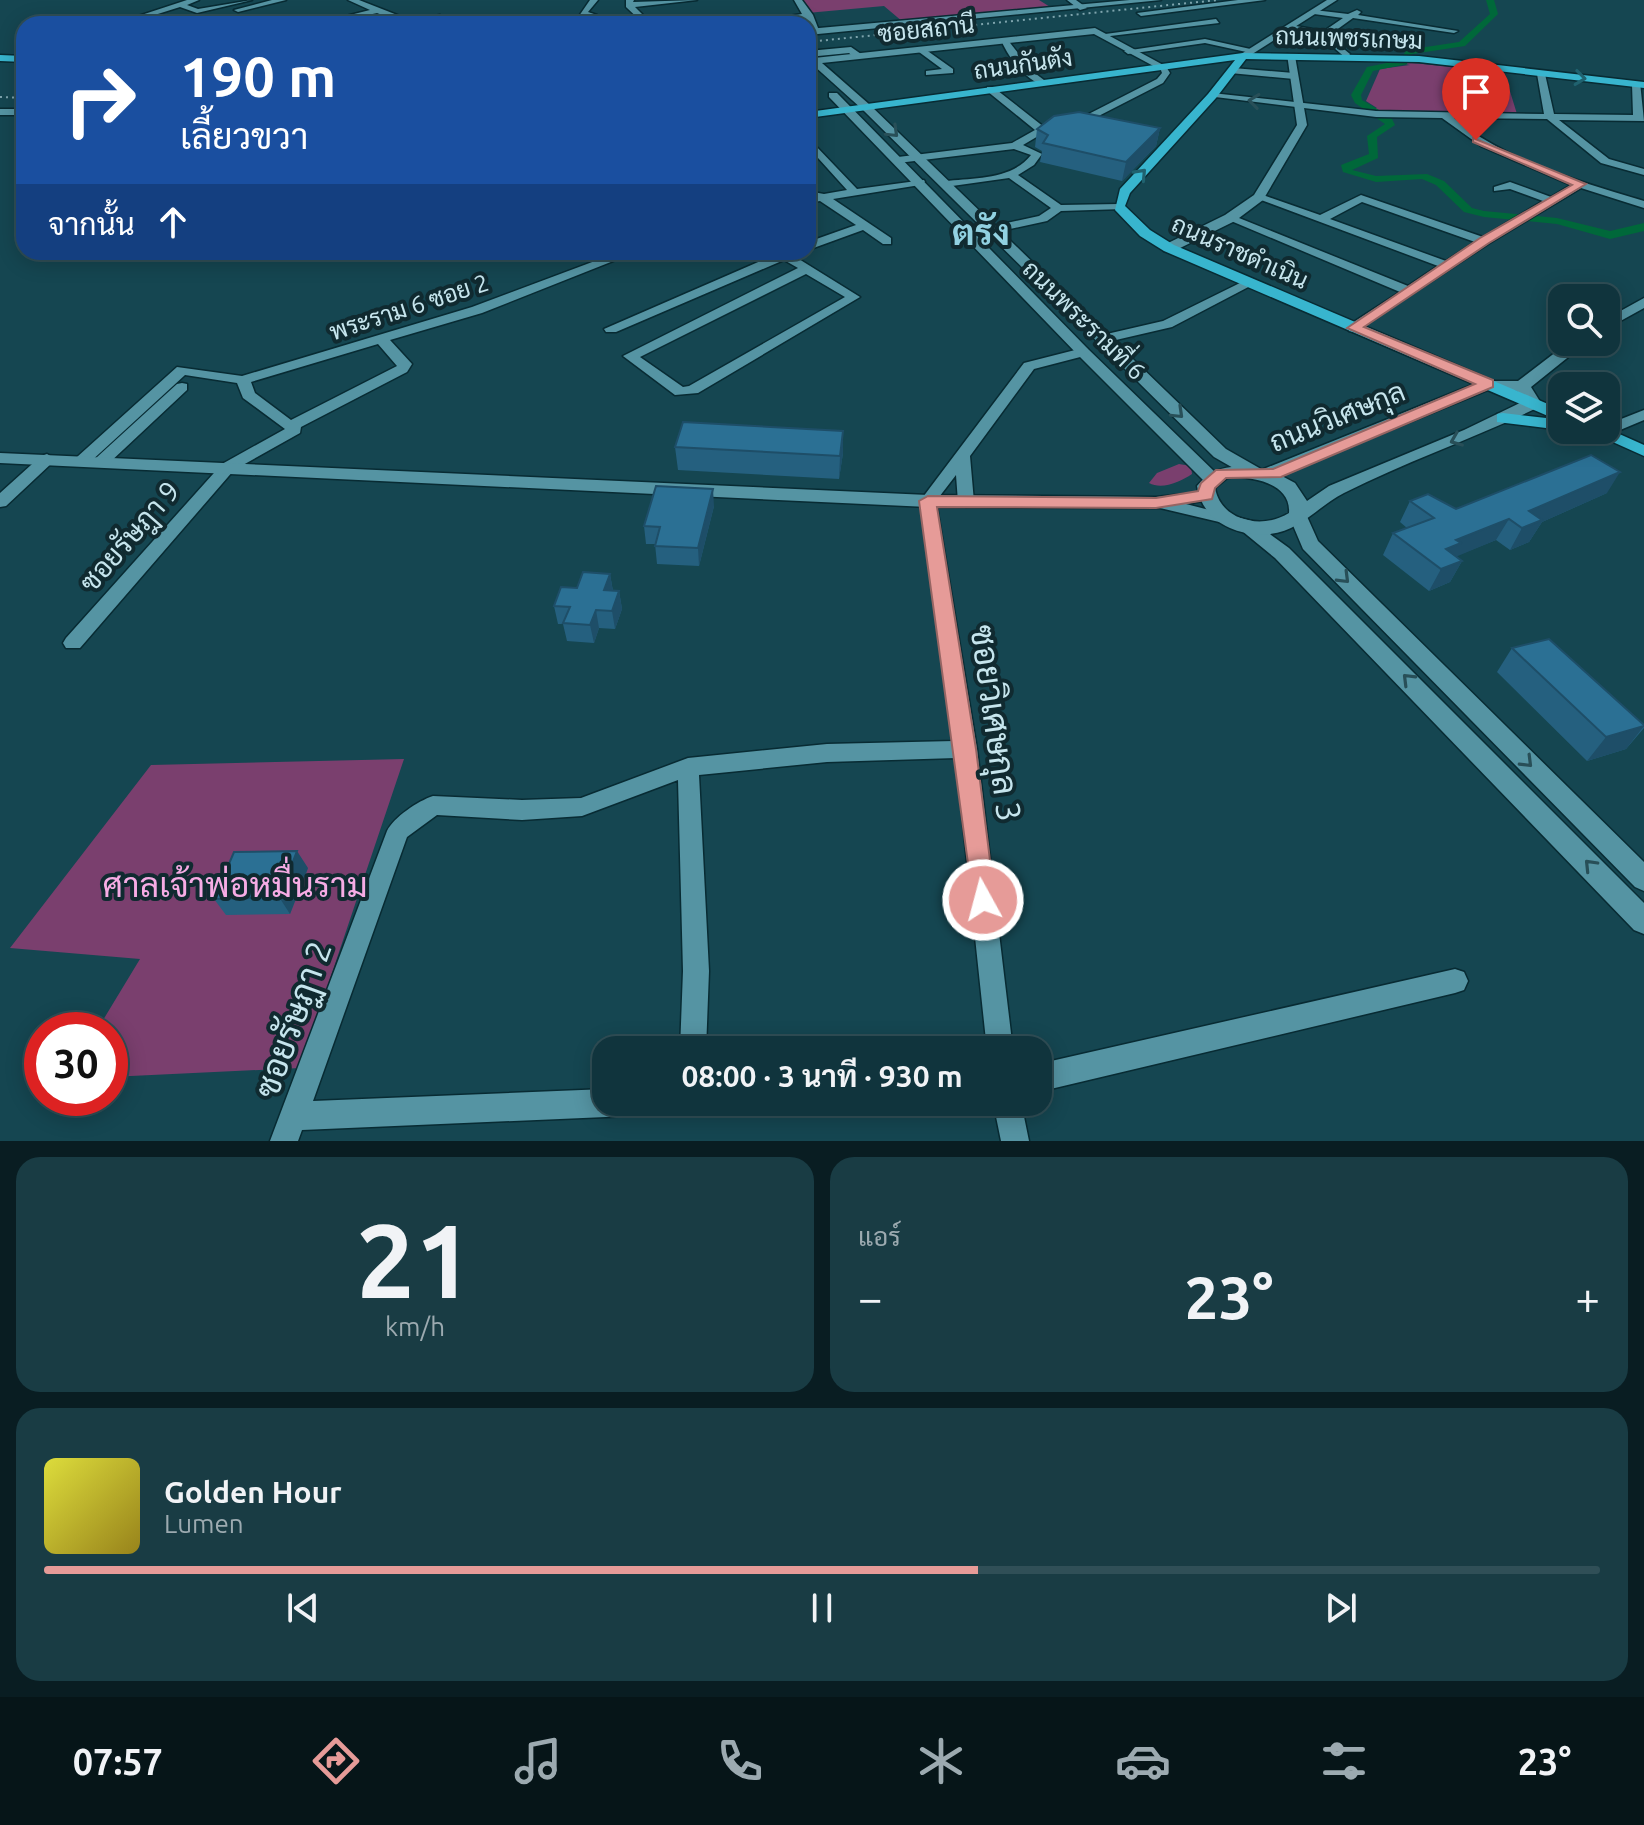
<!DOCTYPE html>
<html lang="th">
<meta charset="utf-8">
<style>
body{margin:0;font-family:Ubuntu,Sarabun,sans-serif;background:#193c44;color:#f1f3f6;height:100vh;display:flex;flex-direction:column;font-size:30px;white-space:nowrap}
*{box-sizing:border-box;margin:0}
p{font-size:26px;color:#9caab0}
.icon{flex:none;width:44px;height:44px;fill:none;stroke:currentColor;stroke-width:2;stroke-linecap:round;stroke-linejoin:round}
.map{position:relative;height:1141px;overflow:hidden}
.panel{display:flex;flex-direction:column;gap:16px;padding:16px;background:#091d22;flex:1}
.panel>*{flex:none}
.banner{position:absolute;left:16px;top:16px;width:800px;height:244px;border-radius:24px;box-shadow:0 4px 20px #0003,0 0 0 2px #304f57;background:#1a4fa0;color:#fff;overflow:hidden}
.fabs{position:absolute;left:1548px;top:284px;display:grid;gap:16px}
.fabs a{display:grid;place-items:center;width:72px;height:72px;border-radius:16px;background:#10343d;box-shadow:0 4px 20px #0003,0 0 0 2px #304f57;font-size:40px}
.speed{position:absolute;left:24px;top:1012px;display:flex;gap:16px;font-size:40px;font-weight:700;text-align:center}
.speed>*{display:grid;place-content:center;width:104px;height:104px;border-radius:50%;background:#10343d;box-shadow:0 4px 20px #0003,0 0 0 2px #304f57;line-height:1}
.speed .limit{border:12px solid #d22;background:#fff;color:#111}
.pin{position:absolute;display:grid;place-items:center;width:68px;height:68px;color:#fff;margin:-82px -34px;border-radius:50% 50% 50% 0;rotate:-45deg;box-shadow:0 0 8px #0007}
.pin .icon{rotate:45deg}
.me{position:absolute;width:88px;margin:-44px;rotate:353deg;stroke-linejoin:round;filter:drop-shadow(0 0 6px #0008)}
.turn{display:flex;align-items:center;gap:28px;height:168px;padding:0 32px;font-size:36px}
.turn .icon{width:104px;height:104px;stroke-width:2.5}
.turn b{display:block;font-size:56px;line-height:68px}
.then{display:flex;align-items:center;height:76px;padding:0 32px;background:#0003;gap:16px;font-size:30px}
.big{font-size:60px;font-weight:700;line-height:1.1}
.panel .widget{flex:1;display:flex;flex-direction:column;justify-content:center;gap:12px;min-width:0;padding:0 28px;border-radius:24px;background:#193c44}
.panel .dial{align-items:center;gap:0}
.dial b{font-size:104px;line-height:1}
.song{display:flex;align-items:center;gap:24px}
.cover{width:96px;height:96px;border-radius:12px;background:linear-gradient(135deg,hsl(60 70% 55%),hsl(50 70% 35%))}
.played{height:8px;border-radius:4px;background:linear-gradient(90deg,#e69b98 60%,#304f57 60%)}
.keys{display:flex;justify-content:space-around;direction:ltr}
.heat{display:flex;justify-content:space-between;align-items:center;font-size:44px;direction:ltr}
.panel .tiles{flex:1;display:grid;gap:16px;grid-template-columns:1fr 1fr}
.widget:last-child{grid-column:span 2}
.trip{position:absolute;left:592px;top:1036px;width:460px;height:80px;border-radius:24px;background:#10343d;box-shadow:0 4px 20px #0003,0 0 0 2px #304f57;font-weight:700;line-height:80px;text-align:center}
.menu{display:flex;height:128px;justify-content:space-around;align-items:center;background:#061518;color:#9caab0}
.menu .icon{width:56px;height:56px}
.menu .current{color:#e69b98}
.menu b{font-size:36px;color:#f1f3f6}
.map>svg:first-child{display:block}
.green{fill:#7a3f6e}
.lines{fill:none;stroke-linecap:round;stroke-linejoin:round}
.canal{fill:#00683a;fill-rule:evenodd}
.minor-casing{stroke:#082b33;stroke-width:3}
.tertiary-casing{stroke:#082b33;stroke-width:3}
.secondary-casing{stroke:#082b33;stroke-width:3}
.primary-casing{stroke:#082b33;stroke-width:3}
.minor{fill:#5594a3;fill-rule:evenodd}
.tertiary{fill:#5594a3;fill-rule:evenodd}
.secondary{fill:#5594a3;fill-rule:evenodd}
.primary{fill:#38b5ce;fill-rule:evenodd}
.rail{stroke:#7ea4ad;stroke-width:2;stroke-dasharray:2 4;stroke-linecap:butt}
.wall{fill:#25607f}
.shaded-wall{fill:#1e4e68}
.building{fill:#2b7094;stroke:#1e4e68;stroke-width:2}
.oneway{stroke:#20626f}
.oneway2{stroke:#284f58}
.route{fill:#e69b98;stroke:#966563;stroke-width:2}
.labels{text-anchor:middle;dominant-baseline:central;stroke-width:8;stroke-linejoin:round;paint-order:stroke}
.far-street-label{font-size:24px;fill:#c6e5ed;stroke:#102a30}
.street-label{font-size:28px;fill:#c6e5ed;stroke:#102a30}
.near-street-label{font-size:34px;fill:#c6e5ed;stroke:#102a30}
.near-park-label{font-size:34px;fill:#f6ace5;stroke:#102a30}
.far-town-label{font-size:36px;font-weight:bold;fill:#91d1e1;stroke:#102a30}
</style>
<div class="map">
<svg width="1644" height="1141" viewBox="0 0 1644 1141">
<rect width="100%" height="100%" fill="#154651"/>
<path class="green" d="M798,0h241l16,10 -152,12 -19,-16 -77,7z
M1392,61l112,11 13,42 -151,-3 -4,-3h15l-11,-7 14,-32 30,-4z
M1179,464l12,2 1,8c-12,8 -30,16 -43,9l8,-10z
M404,759l-104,309 -190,9v-47h-13l43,-71 -130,-11 141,-183z"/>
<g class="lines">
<path class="canal" d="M1486,0h8l4,14 -33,32 -53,8 -5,10 -34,7 -12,24 1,5 29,17 4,8 -18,12 1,21 -26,12 24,6 51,-2 17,7 28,27 12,3 73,7 53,13 34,-8v8l-34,8 -53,-15 -73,-7 -20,-5 -28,-27 -14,-6 -46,3 -33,-10 -2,-7 28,-11 -2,-18 18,-12 -30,-21 -4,-8 16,-28 34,-7 5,-10 53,-8 31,-28z"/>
<defs>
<path id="minor" d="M187,0h12l-12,5 11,4 54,-9 -55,13 -17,-6 -54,17h-12z
M272,0h14l-48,12 -4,-2z
M348,0h11l51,20 30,-5 4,2 -39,7 -28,-11 -49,11h-14l56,-14z
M590,0h8l-10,12 9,3 -18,1z
M626,0h8l-1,2 64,-2 -62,7 17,17h-8l-18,-17z
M794,0h8l11,15 7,18h-6l-9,-15 -70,6 67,-10z
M1067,0h9l11,8 -7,2z
M1314,10l34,4 9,-4 4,2 -3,3 100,16 -4,2 -101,-15 -25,18 22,18 -3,5 -28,-24 -33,-8 4,-2 34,6 19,-13 -29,-4z
M1216,19l3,4 -117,14 -4,-2z
M1001,39h6l25,32 12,9v4c-16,0 -39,-31 -43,-45z
M1205,39l50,11 -4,3 -46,-10 -77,11 -4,-3z
M851,47l10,7v4h-6l-6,-5 -41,4v-6z
M922,47l31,22v4l-27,2v-4l16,-2 -23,-17z
M1159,65h6l5,8 -7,10 -84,43 -34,6 -22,13 19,9 -8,11 -16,10 43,30 58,-1 4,1v4l-62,2 -14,10 -55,12 -4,-2v-4l51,-11 12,-8 -42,-30 -64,9 -5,-3 5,-3c28,-3 67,-1 86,-26l-17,-6 -116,14 -5,-3 5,-3 114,-14 23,-13 -48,-39v-4h6l51,40 29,-5 84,-43 5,-6z
M1233,68l61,5 4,3 -4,3 -64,-6z
M1541,71l4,3 9,40 79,1 -1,-31 8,-2 4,39 -85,-1 50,39 35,10v6l-43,-12 -54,-44 -93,-1c53,44 125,63 190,83v7l-63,-20 -93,56 -134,88 -5,-1v-6l51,-33 -176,-74 10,-2 174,70 30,-20 -185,-69 10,-2 57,20 41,-20 122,42 60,-36 -33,-12 -16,2v-4l16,-5 41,15 20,-12 -90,-39 -39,-28 -66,-1 -169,-21 5,-3 164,18 168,3 -7,-40zM1362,202l113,40 -29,19 -116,-42z
M0,109h24v6h-24z
M813,143l44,46 67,-9 1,2 -5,3 -87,14 58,39v6h-8l-20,-14 -55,20v-8l48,-17 -36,-24 -12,2v-6l5,-1v-4l11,2 23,-4 -38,-42 -1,-2z
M619,252h17l-154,61 -92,27 22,24 -5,8 -106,55 -1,6 -66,37 -154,178h-14l-3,-5 3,-5 156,-174 63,-35 -42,-31 -6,-15 -52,-8 -96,88h-12l-2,-3 2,-3 100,-90 65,9 230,-69zM378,344l19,22 -106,54 -36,-27 -4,-11z
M781,252h18l-5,4 66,41 -162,96 -23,2 -52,-39 175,-88 -14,-8 -168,72h-10l-2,-3zM806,274l39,23 -156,89 -6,1 -43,-30z
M1246,280l10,3 -84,44 -69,16 -7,-4 2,-3 65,-15z
M1083,348l5,1v6l-54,14 -64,87 4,46 -2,4 -6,1 -8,-5 -2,-27 -20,26 41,248 36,301h-26l-31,-292 -129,4 -128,13 10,196 -3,79h-26l3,-79 -5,-191 -96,36 -60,4 -85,-5 -30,22 -94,264 293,-12v13h37l-4,10 -10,4 -327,14 -4,11h-28l117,-310c7,-14 31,-30 46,-35l89,4 59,-2 107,-40 139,-14 127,-3 -34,-240 104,-138z
M182,383l5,1v6l-79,74h-12l-2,-3 2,-3 81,-74z
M1644,410v10l-43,18 -8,-5 2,-3h11v-5z
M47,454l8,5 -2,3 -47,44 -6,1v-14l41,-37z
M1455,969l9,3 4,9 -4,9 -9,3 -417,99v-28z
M993,1102h28l8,39h-28z"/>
<path id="tertiary" d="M1130,0h31l-353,35v-6z
M1238,0h27l-124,16 -4,-3z
M1095,28l72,39 -8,2 -65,-35 -272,29 48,42 356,344 35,20 3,4 -3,4h-12l-35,-20 -352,-348 -50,-45 -4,1v-6l6,-1z
M1287,54l8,2 12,69 -44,75 -28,21 -61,30h-10v-6l61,-30 29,-20 43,-70z
M829,93h8l251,256 130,126 3,4 -3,4h-12l-128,-128 -249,-258z
M0,453l928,42 228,2 57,-6 2,4 -2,4 -27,5 66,17 37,27 355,355v31l-10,-4 -359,-372 -39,-32 -76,-18 -232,-1 -928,-44z
M1298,510l7,2 13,29 326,321v29l-9,-4 -332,-338 -14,-33z"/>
<path id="secondary" d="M1327,0h10l-91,58 -8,-2z
M1644,298v10l-38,21v-10z
M1569,342h18l-56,45 10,16 -2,4c-64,31 -132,54 -195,86 -26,13 -44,38 -74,41 -34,3 -68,-13 -73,-48 17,-21 39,-22 64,-16l221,-89h36zM1490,389l27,2 7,10 -60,29 -135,56 -22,15 -12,-18 -15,-8zM1235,477c23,1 56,8 54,36 -27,17 -68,8 -74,-25l12,-10z"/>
<path id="primary" d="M1243,53l176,3 225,26v6l-225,-26 -173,-3 -30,39 -86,95 -5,13 25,24 24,15 388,165v20l-65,-8v-8l6,-1 52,6 -391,-168 -24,-15 -25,-26 5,-21 88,-95 27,-34 -427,58v-6z
M0,55l24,1v6l-24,-1z
M1606,428l38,17v11l-58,-26z"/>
</defs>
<use href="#minor" class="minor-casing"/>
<use href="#tertiary" class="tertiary-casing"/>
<use href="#secondary" class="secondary-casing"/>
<use href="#primary" class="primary-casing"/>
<use href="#minor" class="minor"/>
<use href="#tertiary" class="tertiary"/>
<use href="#secondary" class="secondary"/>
<use href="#primary" class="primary"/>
<path class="rail" d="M808,42l410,-42
M0,97l24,1"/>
</g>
<path class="wall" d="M1160,128l-4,18 -34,35 -82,-19 2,-11 -7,-4 2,-18z
M843,431v22l-4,26 -161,-9 -3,-23z
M1607,493l-65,29 -13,20 -19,8 -14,-10 -40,16 6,5 -12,21 -21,9 -46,-36 10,-22 14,-5 -7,-6 10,-21 46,8z
M714,506l-15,60 -42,-2 -2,-20h-9l-2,-18z
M610,574l3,17h6l3,18 -7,20 -16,-1 -5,15 -27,-2 -4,-17h-5l-4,-18 23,-18z
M1512,648l132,77v3l-18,21 -39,12 -90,-89z
M308,868l-18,46 -64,1 -12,-16z"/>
<path class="shaded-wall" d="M1160,128l-4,18 -34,35 4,-19z
M843,431v22l-4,26 1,-23z
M1620,472l-13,21 -65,29 -13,20 -19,8 12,-22 7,-17z
M713,489l1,17 -15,60 -1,-18z
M1509,519l-13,21 -43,18 -7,-9 10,-9z
M1462,561l-12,21 -21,9 12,-22z
M610,574l3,18 -9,-2z
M619,591l3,18 -7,20 -3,-18z
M596,610l3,18 -5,15 -4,-18z
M1644,726l-18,23 -39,12 19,-24z
M297,851l11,17 -18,46 -11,-17z"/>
<path class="building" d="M1079,112l81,16 -34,34 -83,-19 5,-8 -11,-6 17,-13z
M683,422l160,9 -3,25 -165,-9z
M1591,455l29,17 -91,39 13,9 -20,8 -13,-9 -53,21 5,3 -15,6 16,12 -21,8 -48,-36 41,-15 -24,-17 18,-7 28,15z
M656,486l57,3 -15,59 -43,-2 5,-19 -16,-1z
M583,572l27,2 -6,16 15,1 -7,20 -16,-1 -6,15 -27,-2 7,-16 -16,-1 7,-19 16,1z
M1549,639l95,86v1l-38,11 -94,-89z
M297,851l-18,46 -65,2 20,-47z"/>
<defs><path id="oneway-chevron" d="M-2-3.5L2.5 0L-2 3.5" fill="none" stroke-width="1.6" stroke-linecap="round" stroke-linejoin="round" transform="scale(2)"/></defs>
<g class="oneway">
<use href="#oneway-chevron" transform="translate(1580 78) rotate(7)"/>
<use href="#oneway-chevron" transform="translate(1141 174) rotate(-47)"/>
</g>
<g class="oneway2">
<use href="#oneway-chevron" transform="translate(1254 101) rotate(-173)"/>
<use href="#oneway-chevron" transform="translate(893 132) rotate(44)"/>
<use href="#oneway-chevron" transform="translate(1178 413) rotate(44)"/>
<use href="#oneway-chevron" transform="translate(1456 440) rotate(158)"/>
<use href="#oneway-chevron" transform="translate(1344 578) rotate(45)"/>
<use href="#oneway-chevron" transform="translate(1408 679) rotate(-135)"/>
<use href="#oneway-chevron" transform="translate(1527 762) rotate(45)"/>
<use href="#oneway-chevron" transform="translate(1590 865) rotate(-134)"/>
</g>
<path class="route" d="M1473,138l113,46 -97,59 -125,84 129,53v7l-212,90 -55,1 -11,10 -3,11 -6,1 -50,8 -219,-1 39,242 19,151 -3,8 -9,3 -9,-3 -55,-407 9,-5 228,2 42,-7 3,-8 15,-13 57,-1 202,-85 -128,-56 133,-90 92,-53 -99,-43z"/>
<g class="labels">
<g class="far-street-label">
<text transform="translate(926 29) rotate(-6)">ซอยสถานี</text>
<text transform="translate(1349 38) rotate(2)">ถนนเพชรเกษม</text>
<text transform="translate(1023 64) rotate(-8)">ถนนกันตัง</text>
<text transform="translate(1240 252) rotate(24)">ถนนราชดำเนิน</text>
<text transform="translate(409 307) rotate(-18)">พระราม 6 ซอย 2</text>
<text transform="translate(1084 320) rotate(44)">ถนนพระรามที่ 6</text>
</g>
<g class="street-label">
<text transform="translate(1337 416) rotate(-22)">ถนนวิเศษกุล</text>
<text transform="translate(129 536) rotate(-49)">ซอยรัษฎา 9</text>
</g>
<g class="near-street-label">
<text transform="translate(997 723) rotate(82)">ซอยวิเศษกุล 3</text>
<text transform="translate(292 1019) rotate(-70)">ซอยรัษฏา 2</text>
</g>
<g class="near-park-label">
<text x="235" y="884">ศาลเจ้าพ่อหมื่นราม</text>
</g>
<g class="far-town-label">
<text x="981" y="231">ตรัง</text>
</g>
</g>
</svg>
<div class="fabs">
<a><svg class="icon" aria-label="search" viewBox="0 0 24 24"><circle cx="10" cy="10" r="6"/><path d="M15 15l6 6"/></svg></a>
<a><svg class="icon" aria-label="layers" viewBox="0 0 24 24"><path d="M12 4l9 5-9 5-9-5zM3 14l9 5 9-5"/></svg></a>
</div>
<div class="speed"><div class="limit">30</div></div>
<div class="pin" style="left:1476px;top:140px;background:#d93025"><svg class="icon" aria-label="arrive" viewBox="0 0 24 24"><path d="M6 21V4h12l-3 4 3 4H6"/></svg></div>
<svg class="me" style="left:983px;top:900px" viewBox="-20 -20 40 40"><circle r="17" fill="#e69b98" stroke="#fff" stroke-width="3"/><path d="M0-11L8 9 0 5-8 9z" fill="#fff"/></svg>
<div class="trip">08:00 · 3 นาที · 930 m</div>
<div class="banner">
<div class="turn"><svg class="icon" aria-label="right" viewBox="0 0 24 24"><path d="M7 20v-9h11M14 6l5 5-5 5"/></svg><div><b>190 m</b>เลี้ยวขวา</div></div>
<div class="then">จากนั้น<svg class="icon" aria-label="ahead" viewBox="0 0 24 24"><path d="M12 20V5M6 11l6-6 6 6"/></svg></div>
</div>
</div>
<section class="panel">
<div class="tiles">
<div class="widget dial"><b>21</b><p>km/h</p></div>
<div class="widget"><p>แอร์</p>
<div class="heat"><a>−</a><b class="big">23°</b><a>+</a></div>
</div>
<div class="widget">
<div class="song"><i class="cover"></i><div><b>Golden Hour</b><p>Lumen</p></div></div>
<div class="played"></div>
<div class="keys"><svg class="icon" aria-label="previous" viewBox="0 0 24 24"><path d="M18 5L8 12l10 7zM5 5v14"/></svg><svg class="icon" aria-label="pause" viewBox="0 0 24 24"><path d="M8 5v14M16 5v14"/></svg><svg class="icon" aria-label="next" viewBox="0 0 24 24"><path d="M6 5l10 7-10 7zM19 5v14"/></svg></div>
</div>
</div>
</section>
<nav class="menu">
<b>07:57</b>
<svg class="icon current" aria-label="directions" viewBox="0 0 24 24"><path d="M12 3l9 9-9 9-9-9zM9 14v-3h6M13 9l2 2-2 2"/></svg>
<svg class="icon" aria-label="music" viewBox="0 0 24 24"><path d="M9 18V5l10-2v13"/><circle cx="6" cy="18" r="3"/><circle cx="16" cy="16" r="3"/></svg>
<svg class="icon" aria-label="phone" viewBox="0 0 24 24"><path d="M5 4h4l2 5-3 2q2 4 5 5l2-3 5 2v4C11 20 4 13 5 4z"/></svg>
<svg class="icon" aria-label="climate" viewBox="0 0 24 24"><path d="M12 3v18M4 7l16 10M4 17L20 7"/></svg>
<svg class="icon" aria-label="car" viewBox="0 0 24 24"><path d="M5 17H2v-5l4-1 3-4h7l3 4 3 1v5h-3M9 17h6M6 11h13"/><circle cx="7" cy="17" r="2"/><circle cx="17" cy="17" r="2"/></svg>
<svg class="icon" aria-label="filters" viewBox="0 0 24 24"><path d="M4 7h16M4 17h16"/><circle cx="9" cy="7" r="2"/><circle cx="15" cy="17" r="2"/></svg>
<b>23°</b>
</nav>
